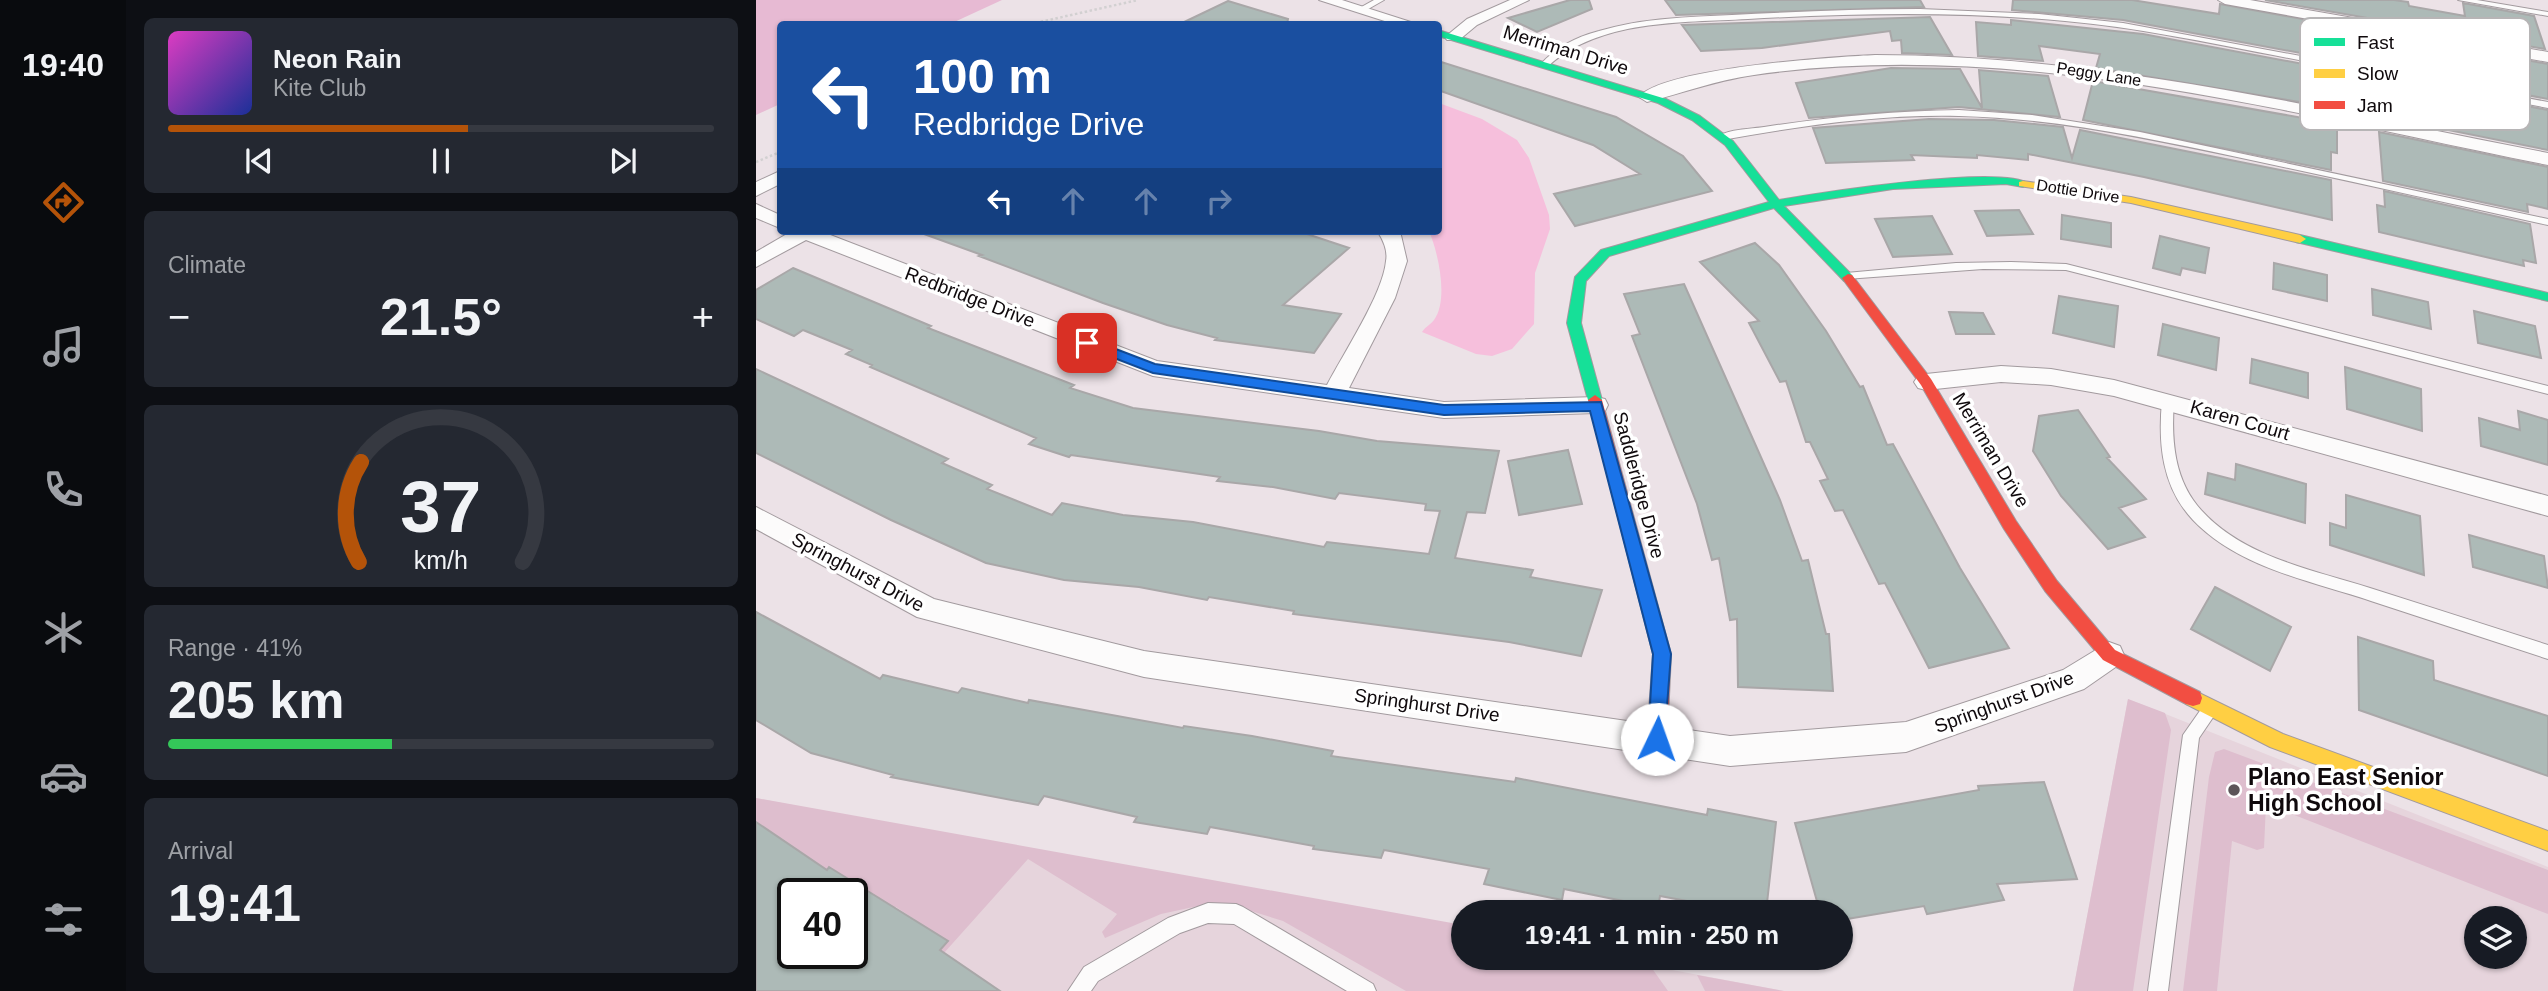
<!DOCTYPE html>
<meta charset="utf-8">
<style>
body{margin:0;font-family:Helvetica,sans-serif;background:#242831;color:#f1f3f6;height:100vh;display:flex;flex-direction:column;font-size:26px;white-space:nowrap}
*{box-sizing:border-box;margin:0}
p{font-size:23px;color:#9ea1a6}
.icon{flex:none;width:38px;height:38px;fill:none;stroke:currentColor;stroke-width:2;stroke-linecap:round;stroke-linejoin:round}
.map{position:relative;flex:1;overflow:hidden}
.details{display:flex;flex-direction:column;gap:18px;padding:18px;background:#0d0f14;width:630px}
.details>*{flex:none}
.hud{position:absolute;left:21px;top:21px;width:665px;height:214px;border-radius:7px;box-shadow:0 2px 5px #0004;background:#1a4fa0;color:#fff;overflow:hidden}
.tools{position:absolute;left:1708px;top:906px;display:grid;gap:14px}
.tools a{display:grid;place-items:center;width:63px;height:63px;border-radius:50%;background:#171b24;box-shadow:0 2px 5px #0004;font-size:35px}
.speed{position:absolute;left:21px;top:878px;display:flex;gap:14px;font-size:35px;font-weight:700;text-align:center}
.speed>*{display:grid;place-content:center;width:91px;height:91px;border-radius:50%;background:#171b24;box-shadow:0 2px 5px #0004;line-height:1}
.speed .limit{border:4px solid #111;border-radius:10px;background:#fff;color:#111}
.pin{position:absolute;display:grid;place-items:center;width:60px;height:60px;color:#fff;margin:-30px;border-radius:14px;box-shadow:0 4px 10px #0006}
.me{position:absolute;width:77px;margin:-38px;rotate:3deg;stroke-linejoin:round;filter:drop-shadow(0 0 5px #0008)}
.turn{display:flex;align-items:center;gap:24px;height:147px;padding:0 21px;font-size:32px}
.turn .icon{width:91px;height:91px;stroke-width:2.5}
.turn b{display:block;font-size:49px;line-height:60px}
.lanes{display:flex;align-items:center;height:66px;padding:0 21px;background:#0003;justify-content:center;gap:35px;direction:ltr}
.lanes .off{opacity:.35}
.big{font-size:52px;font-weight:600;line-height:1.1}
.details .card{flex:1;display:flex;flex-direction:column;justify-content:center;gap:10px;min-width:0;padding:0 24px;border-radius:10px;background:#242831}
.details .dial{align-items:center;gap:0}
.dial svg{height:182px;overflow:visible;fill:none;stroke:#363941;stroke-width:7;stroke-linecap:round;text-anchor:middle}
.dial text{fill:#f1f3f6;stroke:none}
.song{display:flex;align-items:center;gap:21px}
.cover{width:84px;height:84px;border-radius:10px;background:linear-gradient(135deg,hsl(310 70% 55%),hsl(230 70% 35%))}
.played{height:7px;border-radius:4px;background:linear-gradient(90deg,#b45309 55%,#363941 55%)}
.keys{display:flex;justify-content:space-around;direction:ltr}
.heat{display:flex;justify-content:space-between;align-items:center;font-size:38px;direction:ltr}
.charge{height:10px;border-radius:5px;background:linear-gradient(90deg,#34c759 41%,#363941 0)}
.trip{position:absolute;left:695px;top:900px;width:402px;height:70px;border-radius:35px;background:#171b24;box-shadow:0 2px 5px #0004;font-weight:600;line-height:70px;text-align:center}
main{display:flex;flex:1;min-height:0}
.dock{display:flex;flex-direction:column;width:126px;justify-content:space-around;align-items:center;background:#090b0e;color:#9ea1a6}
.dock .icon{width:49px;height:49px}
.dock .current{color:#b45309}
.dock b{font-size:32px;color:#f1f3f6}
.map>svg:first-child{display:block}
.built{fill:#e6d4dc;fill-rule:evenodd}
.green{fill:#debece}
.forest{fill:#e7bad3}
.water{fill:#f6bfdc}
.building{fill:#adbab7;stroke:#a9a7a8;stroke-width:2;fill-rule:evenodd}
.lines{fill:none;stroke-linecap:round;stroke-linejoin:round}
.lane-casing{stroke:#a29a9e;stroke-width:2}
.street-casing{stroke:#a29a9e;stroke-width:2}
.fast-casing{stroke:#a29a9e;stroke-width:2}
.slow-casing{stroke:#a29a9e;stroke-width:2}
.jam-casing{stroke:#a29a9e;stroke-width:2}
.path{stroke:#d2d0d1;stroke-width:2.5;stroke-dasharray:2.5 2.5;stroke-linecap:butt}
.lane{fill:#fcfbfb;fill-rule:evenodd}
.street{fill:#fcfbfb;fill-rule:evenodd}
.fast{fill:#16e098;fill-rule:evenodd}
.slow{fill:#ffcf43;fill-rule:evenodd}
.jam{fill:#f24e42;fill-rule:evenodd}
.route{fill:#1a73e8;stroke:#114b97;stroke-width:2}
.poi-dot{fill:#5c5559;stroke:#fff;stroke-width:2.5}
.labels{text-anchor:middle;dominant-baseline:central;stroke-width:7;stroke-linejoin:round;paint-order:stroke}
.far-street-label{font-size:16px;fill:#0f090c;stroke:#fff}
.street-label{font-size:19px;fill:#0f090c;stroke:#fff}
.near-poi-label{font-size:23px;font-weight:bold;fill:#0f090c;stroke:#fff;text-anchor:start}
.key{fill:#fff;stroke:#b7b5b6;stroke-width:2}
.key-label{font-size:19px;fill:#0f090c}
</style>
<main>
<nav class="dock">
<b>19:40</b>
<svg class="icon current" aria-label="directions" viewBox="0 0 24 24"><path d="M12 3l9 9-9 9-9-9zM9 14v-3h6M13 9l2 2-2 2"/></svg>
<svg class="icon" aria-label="music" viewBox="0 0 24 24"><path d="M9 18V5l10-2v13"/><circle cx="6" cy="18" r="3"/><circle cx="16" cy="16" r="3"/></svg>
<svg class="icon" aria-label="phone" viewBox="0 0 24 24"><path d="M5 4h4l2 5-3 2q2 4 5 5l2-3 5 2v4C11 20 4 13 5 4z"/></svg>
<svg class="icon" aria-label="climate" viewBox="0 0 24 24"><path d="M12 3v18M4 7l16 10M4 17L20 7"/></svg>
<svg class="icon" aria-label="car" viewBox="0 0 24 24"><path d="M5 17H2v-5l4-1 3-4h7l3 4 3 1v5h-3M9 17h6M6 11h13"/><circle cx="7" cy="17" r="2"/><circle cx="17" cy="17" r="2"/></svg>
<svg class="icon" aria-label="filters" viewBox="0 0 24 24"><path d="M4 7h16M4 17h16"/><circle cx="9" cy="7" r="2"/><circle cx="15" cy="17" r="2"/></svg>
</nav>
<section class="details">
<div class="card">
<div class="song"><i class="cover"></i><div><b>Neon Rain</b><p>Kite Club</p></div></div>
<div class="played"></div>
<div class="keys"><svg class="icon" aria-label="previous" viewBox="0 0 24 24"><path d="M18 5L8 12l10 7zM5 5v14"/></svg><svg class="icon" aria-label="pause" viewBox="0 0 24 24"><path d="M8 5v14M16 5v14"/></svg><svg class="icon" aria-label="next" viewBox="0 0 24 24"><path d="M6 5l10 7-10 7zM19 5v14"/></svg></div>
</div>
<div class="card"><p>Climate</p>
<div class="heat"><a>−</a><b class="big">21.5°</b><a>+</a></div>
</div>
<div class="card dial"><svg viewBox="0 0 100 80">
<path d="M14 69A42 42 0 1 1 86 69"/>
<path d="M14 69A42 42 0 0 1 15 25" stroke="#b45309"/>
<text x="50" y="56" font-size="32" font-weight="700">37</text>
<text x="50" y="72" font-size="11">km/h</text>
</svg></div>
<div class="card"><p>Range · 41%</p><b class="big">205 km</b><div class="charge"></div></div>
<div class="card"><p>Arrival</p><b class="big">19:41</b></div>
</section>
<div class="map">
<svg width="1792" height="991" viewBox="0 0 1792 991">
<rect width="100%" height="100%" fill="#ece2e7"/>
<path class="built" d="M1372,699l420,168v124h-475zM1720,919h39v38h-39z
M0,798l707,133v26h140l181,34h-1028zM37,894h59v60h-59z"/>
<path class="green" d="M1372,699l37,14 6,17 -38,261h-60z
M1468,749l324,121v44l-282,-110 -2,44 -7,2 -25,-9 -15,150h-34l26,-214 6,-25z
M0,798l707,127v32h181l24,34h-262l-123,-70 -48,-15h-37l-37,8 -56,24 -3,-6 15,-18 -89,-55 -118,132h-7l44,-50 -51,-34 -44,42 31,-45 -54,-37 -13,12 -60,-51z
M941,975l87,16h-79z"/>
<path class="forest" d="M0,0h246l-52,24h-170v80l-24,11z"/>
<path class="water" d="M683,103l43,16 35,21 12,18 20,57 1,14 -15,44 -1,51 -22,25 -20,7 -16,-2 -54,-22c4,-6 8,-7 12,-12 15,-20 4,-68 -5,-89h9z"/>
<path class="building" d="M814,0h19l3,9 -55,23 -29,-14z
M909,0h255l4,7 -248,8z
M1257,0h119l87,14 1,-10 328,60v35l-425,-79 -111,-10z
M1509,0h129l14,2 1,4 56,10 -2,-13 71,13 11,33z
M472,1l60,18 -1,5h-107z
M1174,17l22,38 -50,-2 -1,-13 -9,1 -2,-10 -128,17 -61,3 -19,-26z
M1255,20l132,14 405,76v40l-170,-34 -1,-10 -41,-8v10l-240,-40 4,-14 -61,-8 4,15 -65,-5 -2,-34 35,3z
M682,61l178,56 67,39 29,35 -137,35 -21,-32 86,-20 -47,-29 -155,-55z
M1135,68l69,1 22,39 -3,-38 69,6 12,41 -101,-10 -150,11 -13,-35z
M1337,81l244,43v29l-6,-1v18l-248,-50z
M1173,119l65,1 69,7 9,31 8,-28 251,50 1,40 -188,-43 -116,-23v6l-51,-5v3l-66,-3 3,5 -88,3 -13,-35z
M1623,132l169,35v42l-21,-5 1,8 -145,-31z
M1628,191l146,33 6,39 -13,-3 1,6 -145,-34 -2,-27 8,2z
M1263,210l14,24 -46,2 -12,-25z
M1306,215l49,8v24l-50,-8z
M1176,216l20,38 -59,3 -18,-38z
M168,231h374l51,17 -66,57 58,9 -27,39 -99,-13 2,-2 -50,-13 -64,-22 -124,-47 3,-1 -58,-21z
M1404,236l49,12 -4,25 -23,-5 -2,7 -27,-7z
M999,243l24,22 47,66 34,56 3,-1 24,59 6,-1 67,124 49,80 -80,20 -44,-85 -6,1 -36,-74 -8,1 -15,-30 8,-2 -18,-37h-4l-20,-61 -6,1 -31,-59 10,-2 -59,-59z
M1518,263l53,12v26l-54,-12z
M37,268l138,58 -3,2 146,57 -4,3 63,20 186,23 58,10 122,10 -14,62 -18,-1 -12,46 78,12 -3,7 72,13 -21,66 -72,-14 -216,-28 1,-3 -85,-14 -2,3 -68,-13 -75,-7 -78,-17 -95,-43 -135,-67v-84l192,90 -6,4 50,22 -5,4 65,26 10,-12 61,12 70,7 131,25 3,-5 102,12 11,-43 -15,-1 1,-6 -87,-11 -4,6 -62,-12 -56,-6 3,-4 -149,-22 -2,2 -40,-13 7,-6 -166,-71 2,-2 -26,-11 6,-4 -49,-20 -9,6 -38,-17v-29z
M928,284l96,216 22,61 6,-1 18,74h3l4,57 -95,-4 -1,-68 -7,1 -11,-62 -7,2 -15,-56 -65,-168 8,-2 -16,-40z
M1616,289l56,13 3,27 -58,-14z
M1303,296l59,10 -4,41 -61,-14z
M1718,311l61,15 6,32 -63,-15z
M1193,312l34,1 11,21h-38z
M1407,324l56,14 -3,32 -58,-15z
M1496,359l56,14v25l-58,-15z
M1589,367l76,22 1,42 -75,-22z
M1322,410l32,47 -3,1 39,41 -27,9 26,29 -37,12 -47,-53 -28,-45 6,-35z
M1762,411l30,9v45l-67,-19 -2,-28 41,12z
M812,450l14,54 -63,11 -11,-54z
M1480,464l70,20 -1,39 -100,-29 3,-21 27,7z
M1590,495l74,21 4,59 -94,-30v-22l16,5z
M1713,535l75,21 4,32 -75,-21z
M1459,587l76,40 -21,44 -79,-42z
M0,612l124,67 3,-4 75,18 4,-5 66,15 1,-3 154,28 1,-2 68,10 81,15 -2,5 184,26 1,-4 191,37 1,-6 68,13 -10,90h-21l-85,-16 -2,12 -94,-19 -2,11 -78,-16 5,-15 -105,-19 -3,8 -68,-9 1,-3 -104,-19 -3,7 -73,-12 3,-5 -93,-21 -6,9 -147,-28 2,-2 -82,-22 -55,-33z
M1602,637l75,24 1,19 114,36v60l-189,-66z
M1288,782l33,97 -80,5 7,16 -77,14 -3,-8 -83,14v-8h-21l-25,-89 184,-33 -1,-4z
M0,822l71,48 2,-3 119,74 -8,9 60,41h-244zM37,894h59v60h-59z"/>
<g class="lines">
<defs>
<path id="lane" d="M618,0h10l-21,12 -7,-2z
M1702,0h19l71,12v4z
M1164,9l119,5 84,9 425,79v6c-92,-18 -183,-35 -275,-53 -69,-13 -138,-28 -208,-34 -106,-10 -212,-8 -317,-2 -68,4 -148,0 -201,48l-7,-2c16,-18 36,-28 59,-34 43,-13 89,-14 133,-16 63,-3 126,-6 188,-6z
M1203,110l73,5 108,17 408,87v6c-104,-23 -207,-46 -311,-68 -91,-19 -184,-39 -278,-41 -79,-2 -159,10 -237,24l-5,-3c12,-8 33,-8 47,-10 65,-10 130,-16 195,-17z
M1255,262l55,2 482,122v8l-482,-124 -83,-1 -137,10 -6,-3 6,-3 110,-10z
M1412,397l6,4c-3,39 0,80 28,110 42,46 111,59 168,77 60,19 119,38 178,57v14c-59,-19 -118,-39 -177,-58 -60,-20 -132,-33 -178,-81 -31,-33 -35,-76 -31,-119z
M1454,703l6,2 2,5 -19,28 -31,253h-20l35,-256 21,-30z
M452,903l28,1 7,3 130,77 3,7h-29l-113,-67 -26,-1 -28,10 -82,48 -7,10h-23l16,-24 84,-49z"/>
<path id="street" d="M563,0h23l75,24h-23z
M754,0h19l-52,25 -18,15h-12l-2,-3 22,-18z
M1462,0h32l298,52v10l-323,-58z
M1119,55c228,0 450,55 673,98v12c-256,-51 -532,-128 -794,-90 -37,5 -71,18 -107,27l-8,-5c24,-29 194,-40 236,-42z
M24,171v13l-24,12v-14z
M0,204l24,11v13l-24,-10z
M36,231h28l337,130 170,24c16,-31 56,-91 59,-124 2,-10 -3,-22 -9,-30h23l7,30 -12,37 -46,90 95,14 152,-5 9,2 3,6 -3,6 -9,2 -152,5 -291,-42 -347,-136 -50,27v-15z
M1245,366l50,3 63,11 434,116v20l-434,-120 -63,-11 -50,-3 -75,8 -8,-2 -4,-6 4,-6 8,-2z
M0,507l178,92 210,52 586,85 176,-14 157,-52 46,-28 11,4 4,9 -4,9 -36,25 -178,63 -176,14 -586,-89 -227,-60 -161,-88z"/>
<path id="fast" d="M682,30l228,69 34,17 33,25 46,59c39,-7 223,-36 250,-16l-6,3 -17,-3 -113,5 -109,17 68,69 2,3 -6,4 -4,-1 -70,-73 -165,48 -23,25 -5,42 21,77 -7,5 -7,-5 -21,-77 8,-46 26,-27 168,-48 -44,-57 -33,-25 -34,-17 -220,-67z
M1544,235l248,58v8l-252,-59 -2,-3z"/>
<path id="slow" d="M1267,181l108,16 169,38 6,4 -6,4 -169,-40 -112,-17v-4z
M1437,690l90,44 265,97v20l-278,-104 -84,-43 -2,-6 2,-6z"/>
<path id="jam" d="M1092,274l4,1 79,104 85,142 41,60 58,69 85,42 2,6 -2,6 -7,2 -7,-2 -83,-44 -58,-69 -41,-62 -83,-144 -79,-107z
M839,395l7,5 69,254 -4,85 -3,6 -7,3 -7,-3 -3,-6 6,-85 -65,-254z"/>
</defs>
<use href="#lane" class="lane-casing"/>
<use href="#street" class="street-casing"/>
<use href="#fast" class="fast-casing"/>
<use href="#slow" class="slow-casing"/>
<use href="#jam" class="jam-casing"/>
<path class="path" d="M275,24l107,-24
M0,162l24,-10"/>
<use href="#lane" class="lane"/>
<use href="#street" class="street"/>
<use href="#fast" class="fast"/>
<use href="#slow" class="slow"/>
<use href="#jam" class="jam"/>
</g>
<path class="route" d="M331,338l68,26 289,41 157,-3 70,252 -7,91 -7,3 -7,-3 -2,-6 5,-85 -63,-243 -146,4 -291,-42 -70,-27 -2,-3z"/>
<circle class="poi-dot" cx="1478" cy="790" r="7"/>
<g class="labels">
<g class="far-street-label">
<text transform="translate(1343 74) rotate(9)">Peggy Lane</text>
<text transform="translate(1322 191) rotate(9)">Dottie Drive</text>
</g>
<g class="street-label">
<text transform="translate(810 50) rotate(17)">Merriman Drive</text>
<text transform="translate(214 297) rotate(21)">Redbridge Drive</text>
<text transform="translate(1484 420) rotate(16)">Karen Court</text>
<text transform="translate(1235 450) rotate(59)">Merriman Drive</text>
<text transform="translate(883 485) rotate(75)">Saddleridge Drive</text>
<text transform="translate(102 572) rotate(28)">Springhurst Drive</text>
<text transform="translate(1248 702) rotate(-20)">Springhurst Drive</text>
<text transform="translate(671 705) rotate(8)">Springhurst Drive</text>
</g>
<g class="near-poi-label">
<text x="1492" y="777">Plano East Senior<tspan x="1492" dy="26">High School</tspan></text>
</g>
</g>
<rect x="1544" y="18" width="230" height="112" rx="10" class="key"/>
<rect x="1558" y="38" width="31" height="8" fill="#16e098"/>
<rect x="1558" y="69" width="31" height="9" fill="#ffcf43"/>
<rect x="1558" y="101" width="31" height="8" fill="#f24e42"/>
<g class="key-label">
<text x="1601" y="49">Fast</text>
<text x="1601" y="80">Slow</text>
<text x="1601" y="112">Jam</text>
</g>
</svg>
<div class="tools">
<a><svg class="icon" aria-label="layers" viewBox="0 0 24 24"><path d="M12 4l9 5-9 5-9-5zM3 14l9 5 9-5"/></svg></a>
</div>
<div class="speed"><div class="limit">40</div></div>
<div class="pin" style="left:331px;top:343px;background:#d93025"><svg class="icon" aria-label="arrive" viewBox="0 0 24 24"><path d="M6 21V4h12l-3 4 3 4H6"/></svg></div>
<svg class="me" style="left:901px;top:739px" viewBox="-20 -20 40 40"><circle r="19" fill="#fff"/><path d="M0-13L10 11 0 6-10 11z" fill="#1a73e8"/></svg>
<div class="trip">19:41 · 1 min · 250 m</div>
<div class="hud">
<div class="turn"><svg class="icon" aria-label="left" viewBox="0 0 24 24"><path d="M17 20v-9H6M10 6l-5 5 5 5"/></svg><div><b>100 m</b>Redbridge Drive</div></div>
<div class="lanes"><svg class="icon" aria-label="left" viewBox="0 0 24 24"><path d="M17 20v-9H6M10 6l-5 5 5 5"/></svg><svg class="icon off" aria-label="ahead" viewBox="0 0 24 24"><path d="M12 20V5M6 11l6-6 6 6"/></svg><svg class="icon off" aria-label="ahead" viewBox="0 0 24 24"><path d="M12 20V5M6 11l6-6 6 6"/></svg><svg class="icon off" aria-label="right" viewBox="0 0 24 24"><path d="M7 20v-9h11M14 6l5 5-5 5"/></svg></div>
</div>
</div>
</main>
